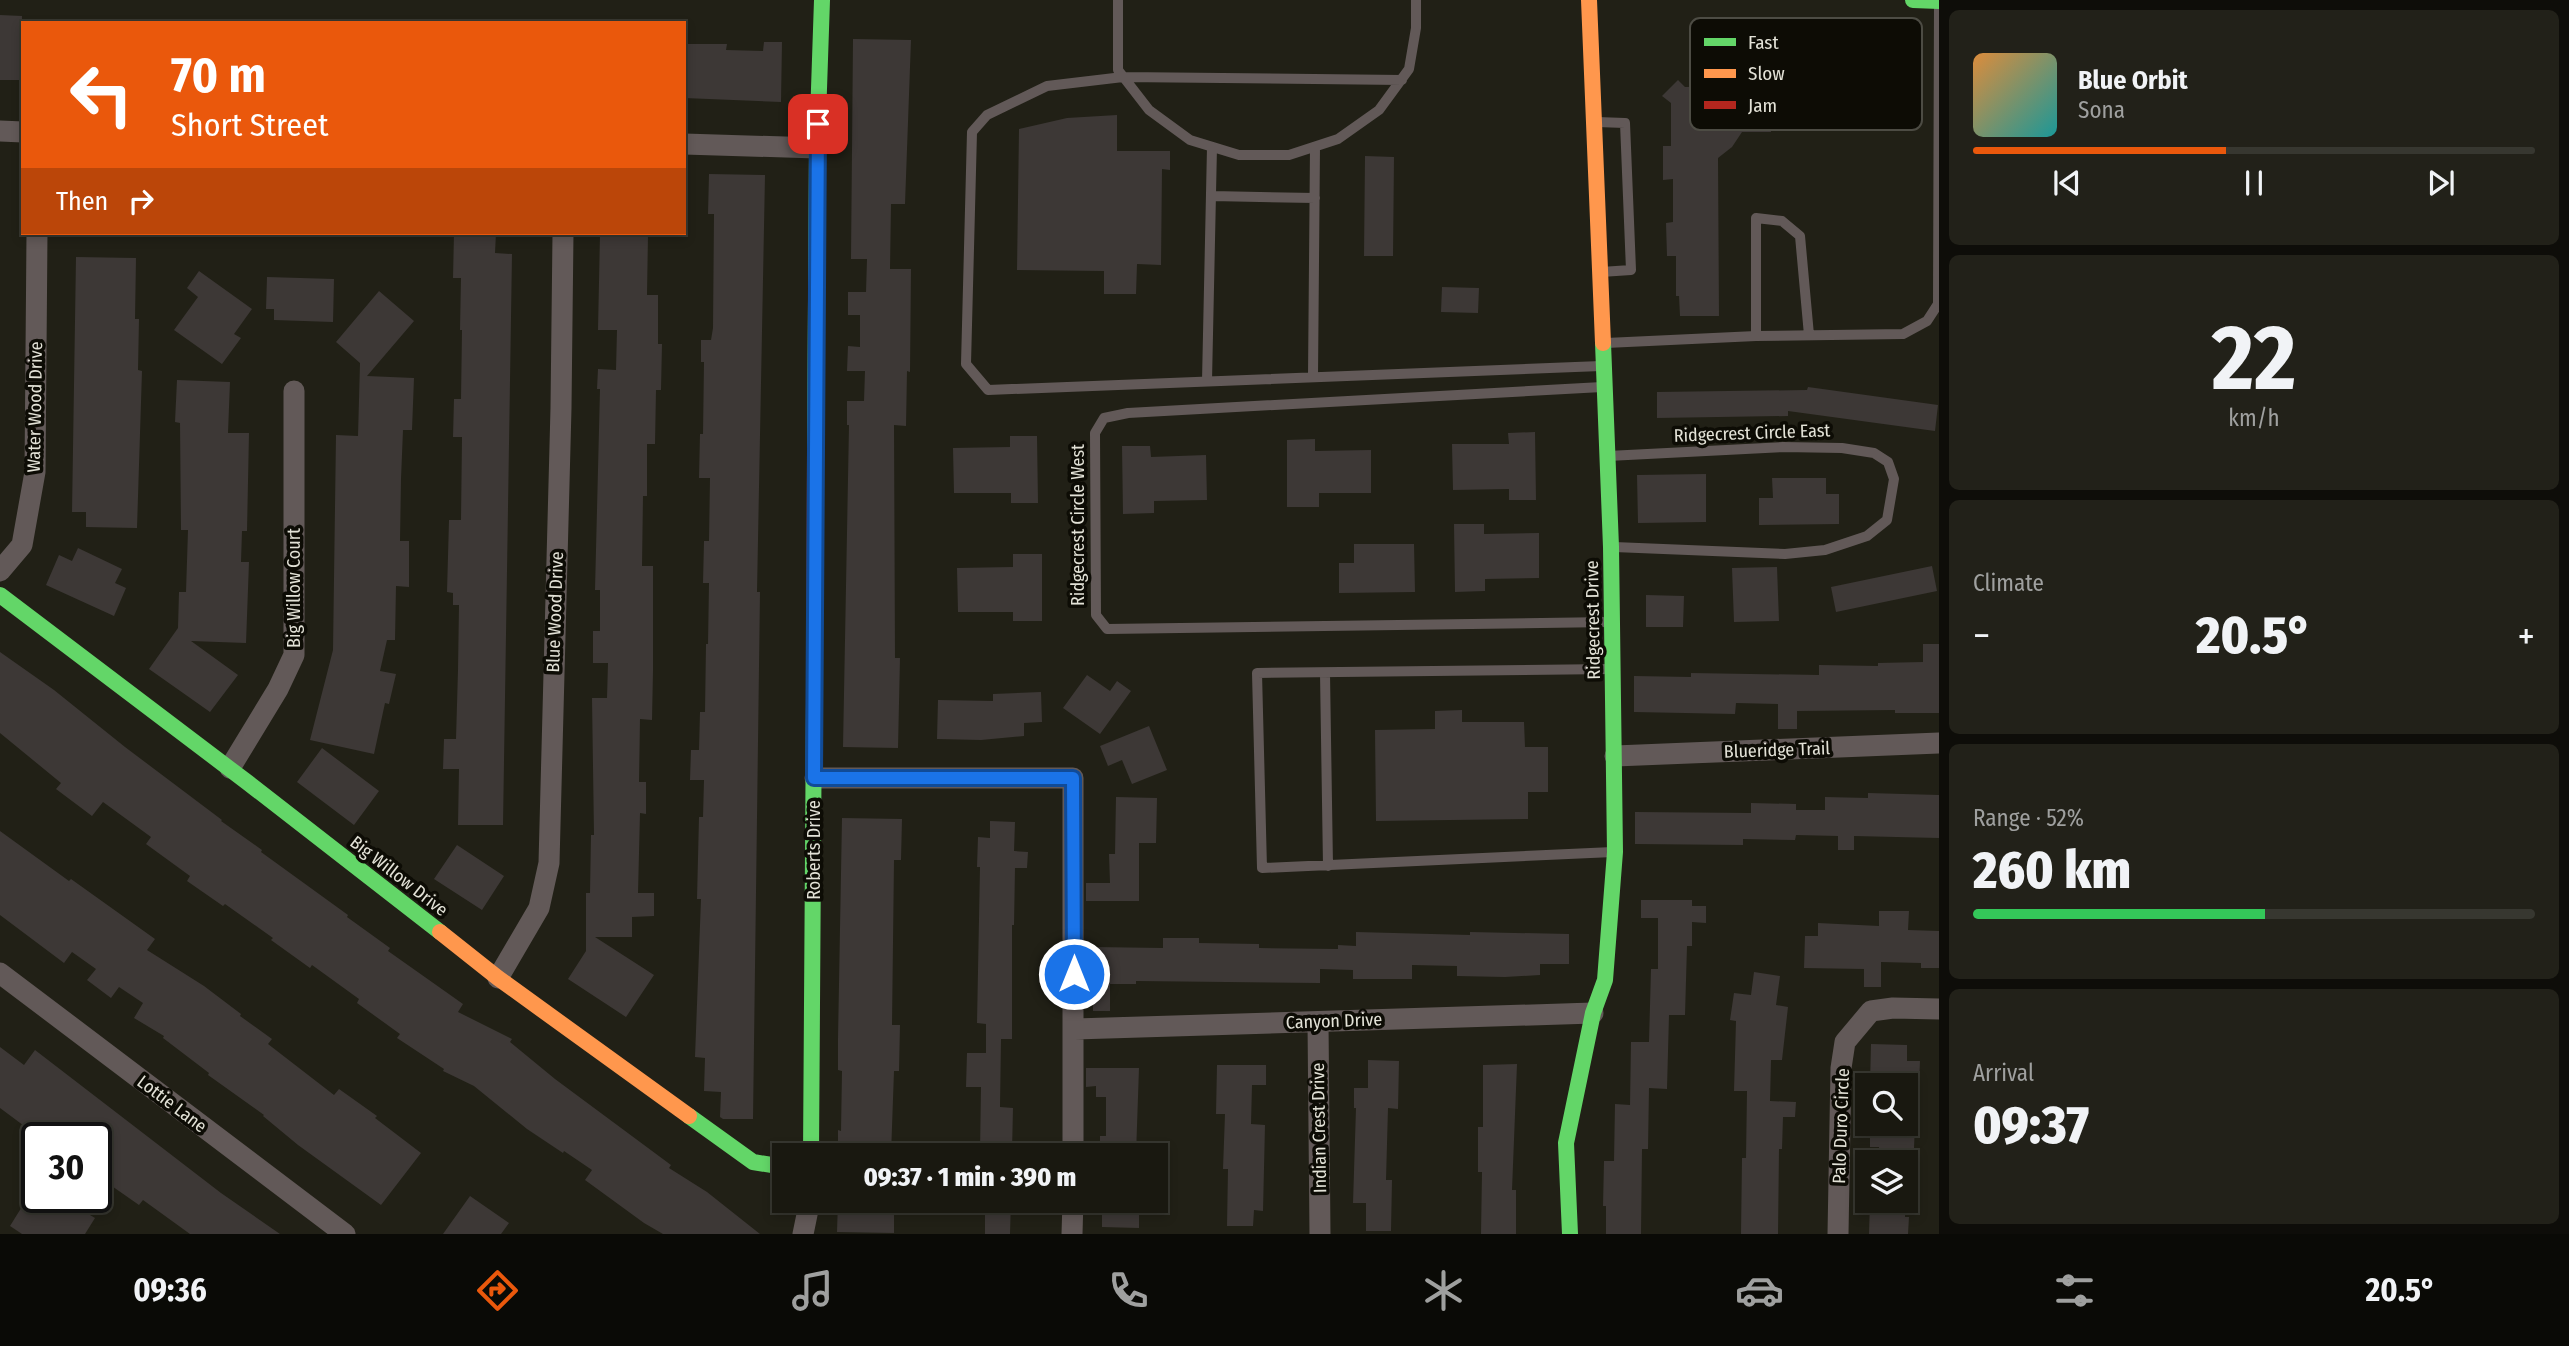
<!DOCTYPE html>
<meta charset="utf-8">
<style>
body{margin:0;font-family:"Fira Sans Condensed",sans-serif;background:#222119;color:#f1f3f6;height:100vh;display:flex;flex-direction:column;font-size:26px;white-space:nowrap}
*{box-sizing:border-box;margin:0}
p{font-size:23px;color:#9fa09f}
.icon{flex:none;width:38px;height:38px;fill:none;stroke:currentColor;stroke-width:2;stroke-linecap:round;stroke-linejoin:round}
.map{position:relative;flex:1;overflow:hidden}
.sheet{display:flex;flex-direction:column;gap:10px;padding:10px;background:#0e0d09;width:630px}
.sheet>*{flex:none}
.guide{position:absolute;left:21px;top:21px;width:665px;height:214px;border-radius:0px;box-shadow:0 4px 10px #0003,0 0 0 2px #373730;background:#ea580c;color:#fff;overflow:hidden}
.controls{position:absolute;left:1855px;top:1073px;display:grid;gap:14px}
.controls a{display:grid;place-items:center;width:63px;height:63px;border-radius:0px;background:#191810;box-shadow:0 4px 10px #0003,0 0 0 2px #373730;font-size:35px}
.speed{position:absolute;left:21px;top:1122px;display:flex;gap:14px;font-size:35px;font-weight:700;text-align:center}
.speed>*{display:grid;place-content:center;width:91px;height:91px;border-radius:50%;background:#191810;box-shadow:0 4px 10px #0003,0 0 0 2px #373730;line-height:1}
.speed .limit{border:4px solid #111;border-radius:10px;background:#fff;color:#111}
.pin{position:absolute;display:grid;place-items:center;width:60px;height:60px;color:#fff;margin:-30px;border-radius:14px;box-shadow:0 4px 10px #0006}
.me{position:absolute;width:77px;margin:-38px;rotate:0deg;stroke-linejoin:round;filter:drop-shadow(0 0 5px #0008)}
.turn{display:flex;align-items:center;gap:24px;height:147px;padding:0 35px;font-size:32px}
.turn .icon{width:91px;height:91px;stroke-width:2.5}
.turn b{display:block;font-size:49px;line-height:60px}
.then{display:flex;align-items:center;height:66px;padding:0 35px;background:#0003;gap:14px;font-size:26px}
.big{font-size:52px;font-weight:800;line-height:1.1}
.sheet .widget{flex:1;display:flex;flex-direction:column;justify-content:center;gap:10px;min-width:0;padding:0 24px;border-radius:10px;background:#222119}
.sheet .dial{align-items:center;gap:0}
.dial b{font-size:91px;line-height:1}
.song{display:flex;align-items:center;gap:21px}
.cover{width:84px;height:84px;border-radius:10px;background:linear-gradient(135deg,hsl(30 70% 55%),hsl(180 70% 35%))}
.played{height:7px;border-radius:4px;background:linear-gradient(90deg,#ea580c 45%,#373730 45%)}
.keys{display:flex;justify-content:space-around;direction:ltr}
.heat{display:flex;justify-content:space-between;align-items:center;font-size:38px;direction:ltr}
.charge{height:10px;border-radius:5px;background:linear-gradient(90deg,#34c759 52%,#373730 0)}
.trip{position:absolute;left:772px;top:1143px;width:396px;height:70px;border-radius:0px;background:#191810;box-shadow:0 4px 10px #0003,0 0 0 2px #373730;font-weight:800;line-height:70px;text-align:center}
.tabs{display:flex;height:112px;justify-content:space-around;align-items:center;background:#0a0a06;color:#9fa09f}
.tabs .icon{width:49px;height:49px}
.tabs .on{color:#ea580c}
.tabs b{font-size:32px;color:#f1f3f6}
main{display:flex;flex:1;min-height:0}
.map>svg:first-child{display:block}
.building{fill:#3d3836}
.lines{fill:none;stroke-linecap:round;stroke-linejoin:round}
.lane{stroke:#625958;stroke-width:10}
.street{stroke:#625958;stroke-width:21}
.fast{stroke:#63d668;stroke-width:16}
.slow{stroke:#ff974d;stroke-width:16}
.jam{stroke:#b3261e;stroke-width:16}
.route-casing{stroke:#114b97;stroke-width:18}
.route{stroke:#1a73e8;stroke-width:12}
.labels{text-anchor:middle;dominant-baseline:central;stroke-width:7;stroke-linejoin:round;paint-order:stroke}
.street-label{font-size:18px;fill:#e3e2d7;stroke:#0d0c05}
.key{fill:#0d0c05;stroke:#4d4c44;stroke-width:2}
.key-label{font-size:19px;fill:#e3e2d7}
</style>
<main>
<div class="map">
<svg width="1939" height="1234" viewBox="0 0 1939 1234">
<rect width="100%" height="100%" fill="#212016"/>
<path class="building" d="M0,15l22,1 -1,64h-21z
M853,39l58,1 -6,164h-14l-1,65h21l-1,103 -3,-1 -1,55 -12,-1 1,233h5l-2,90 -55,-1 6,-322h-2v-24h17l1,-30h-18l1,-25 12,1v-32h-12v-23h18l1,-33h-16z
M764,42h18l-1,60 -97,-4 1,-54h42l-1,6 37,1z
M1735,78h35l1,54h-29l-10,15 -14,11 1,158h-39l-1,-20h-3v-40h-9l-1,-33 7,-1v-43l-10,1v-34h8v-43l-9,-7 16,-16 7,7 50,-1z
M1117,115v36h53v19l-8,-1 -1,96 -24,-1 -1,30h-32v-23l-87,-1 2,-141 48,-11z
M1365,156l29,1 -1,99h-29z
M709,174l56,1 -8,417h3l-7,527h-30l-3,-2 1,-25 -17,-1 1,-33 -10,-1 6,-158h-4l2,-82h4l1,-37h-14l1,-30h8l1,-38h5l1,-68h2l1,-61h-6l1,-42h5l1,-63h-11l1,-44h3l1,-72h-3v-22h10l2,-12 1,-114h-6z
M454,233h42l-1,20 17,1 -9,571h-45l1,-56h-16l1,-30h12l2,-69 1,-65h-6v-12l-6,-1 2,-72h12l1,-83h-9l1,-38h7l1,-69h-2l1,-52h-8z
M600,234l48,1 -1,60h11v49h4l-1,46h-5l-1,54h-8v52h-4l-1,70h11v105l-1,49 -12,-1 -1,63h7v32l-6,-1 -2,80h16v23l-22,1v20h-37l59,38 -28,42 -58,-38 18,-28v-58h4l1,-58h3l-2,-137h15l1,-35h-15v-32h7v-41h-5l5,-201h-3l1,-20 18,1 1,-40h-19z
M76,257l60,1 -1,61h4l-1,51 4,1 -5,157 -51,-1v-15h-14z
M199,271l53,38 -18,25 7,4 -19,26 -48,-34 24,-33 -11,-9z
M267,277l67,2 -1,43 -59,-2v-11h-8z
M1442,287l37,1 -1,25 -37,-1z
M379,291l35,30 -47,55 47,2 -2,52h-9l-2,49 -1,62h9v46l-13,-1 -1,54h-8l-7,31 16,3 -7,30 -4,-1 -11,51 -64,-14 23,-90 3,-215 22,1 2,-73 -24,-21z
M177,380l53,2 -2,51h21l-2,98h-5l-1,31h8l-3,81 -55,-2 47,34 -28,37 -61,-43 29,-41 1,-36h7l2,-62h-7l-1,-107 -5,-1z
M1808,387l130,18 -3,26 -147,-20v5l-131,2v-26l150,-2z
M1535,432l1,68h-27v-11l-56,1 -1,-46h57l-1,-11z
M1010,436h27l1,67h-27v-10h-57l-1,-45 57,-1z
M1315,439v12l56,-1v43h-52v14h-32v-67z
M1122,446h28l1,11 55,-2 1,45 -53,1v12l-31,1z
M1706,474v48l-68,1 -1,-48z
M1772,478h54v16h13v30l-80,1v-27h14z
M1454,524h30v10l55,-1v45l-54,1v12l-30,1z
M1354,544h60l1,48 -76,1v-30h15z
M78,548l44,21 -7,14 11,5 -12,28 -68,-31 13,-30 13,6z
M1013,554h29v67h-29v-9h-55l-1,-44 56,-1z
M1932,566l5,25 -101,21 -5,-25z
M1777,567l2,54 -45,1 -2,-54z
M1646,595l38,1 -1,31h-37z
M1923,644h16v69h-44v-3l-98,1v18h-19v-25l-42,-1 -1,11 -101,-2v-36l57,1v-4l128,2v-10l59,1v-3l45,-1z
M0,652l54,38 71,57 97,73 -1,1 41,29 -1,2 87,63 -1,2 43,31 -2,3 75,53 -5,8 54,27 -2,3 45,37 116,86 -2,3 38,24 53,42h-97l-19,-11 -59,-43 7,-10 -28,-19 -1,2 -36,-24 -53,-43 -31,-15 1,-2 -47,-31 3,-4 -43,-31 2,-4 -47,-34 -2,3 -39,-28 2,-2 -48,-34 -2,2 -36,-25 3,-5 -44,-32 5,-7 -48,-35 -11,14 -36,-27 5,-6 -61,-50z
M1087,675l23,16 7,-10 14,10 -31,43 -37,-26z
M1041,692l1,30 -18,1v13l-43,4 -44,-1 1,-39 55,1v-7z
M1462,710v12h62l1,25h23v45h-20v27l-152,2 -1,-91 60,-1v-18z
M1149,726l18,44 -35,14 -10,-24 -14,6 -8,-20z
M322,748l57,43 -25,34 -57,-43z
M1868,793l71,2v43l-85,-2v14h-16v-14l-42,-1 -1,5 -52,-1v6l-108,-1v-32l116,1v-10l45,1v6h29v-13l43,1z
M1116,797l41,1 -1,45h-17v58h-53v-18h24l-1,-29h6z
M842,818l60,1 -1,41h-7l-2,165h8l-1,46h-5l-3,84h-53v-25l3,1 1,-60 -4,-1v-31z
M990,821l25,1 -1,29 14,1 -1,16h-12l-1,57h-2v114h-11l-1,68 13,1 -1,44h-32l1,-65h-15l1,-34h19v-29l-9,-1 3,-156h-3l1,-30 12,1z
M0,831l69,50 2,-2 84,60 -8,11 57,36 37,28 -1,2 32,23 -4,5 66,51 5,-6 38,27 -2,2 46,35 -40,52 -83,-60 -35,-29 1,-1 -56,-40 1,-2 -46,-35 1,-2 -30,-18 9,-15 -24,-16 -8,11 -24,-18 9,-11 -24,-17 -8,11 -64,-48z
M457,845l47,31 -22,34 -48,-31z
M1641,900h51v6h14v17l-14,-1v24h-5l-2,69h-16l-2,74 -18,-1 -1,61h-6l-1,85h-35v-28h-3l1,-45h10l1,-57 15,1 1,-63h18l2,-73h7v-51h-17z
M1879,911h30l-1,19 31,1v37h-18v-5l-40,-1v25h-17v-18l-60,-1 1,-32h13v-13l61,3z
M1356,932l114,3v-3l99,2v30h-29v11l-35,2 -48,-1v-10l-45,-1v14h-59v-9l-33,-1v14l-184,-2v3h-26v27h-17v-64l70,1v-10h36v5l60,1v4l79,1v-4l18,1z
M1754,972l26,4 -4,29 12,2 -6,53h-11l-1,41 26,1 -1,15h-12l-1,32h-3l-1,85h-37l1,-76h4l1,-67h-13l2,-70 -6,-1 4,-27 17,2z
M1871,1044l36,1v16h13l-1,24h-49z
M0,1047l24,18 11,-15 186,143 59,41h-90l-47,-34 -4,5 -43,-30v-37h-33l-15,-12 -9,11 -39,-29z
M1368,1060l31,1 -1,48 -10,-1 -2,72h6l-1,51h-25v-28h-13l3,-95h-2v-20h14z
M1517,1064l-5,126h4v44h-35l1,-62h-4v-45h5v-62z
M1217,1065h49v20h-14l-1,39 14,1 -2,86 -9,-1 -1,16h-26l1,-57h-5l2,-55h-9z
M1086,1068h53l-3,87h-36v-19h6v-39h-10v-11l-10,1z
M1870,1124h45l-1,24h-8v14h-27v-15h-9z
M470,1196l39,27 -8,11h-58z
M28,1197h32l35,21 -10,16h-63l-12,-8z
M838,1200h56v33l-57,-1z
M985,1200h26l-1,34h-25z
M1102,1200h37v28l-37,-1z
M1870,1200h35v17h4l-1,17h-39z"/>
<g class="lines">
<path class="lane" d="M1118,0v70l31,40 41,30 49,15h50l49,-16 41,-29 30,-41 7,-41v-28
M1402,80l-279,-3 -76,9 -60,29 -15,17 -6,232 22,26 613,-24
M1597,122l28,1 6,147 -30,2
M1212,196l103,2
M1756,336v-118l26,3 18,15 9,99
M1606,343l150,-7 147,-2 24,-13 11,-17 1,-301
M1313,377l2,-230
M1207,381l5,-234
M1602,387l-474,26 -24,5 -9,15 1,182 11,14 503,-7
M1608,456l175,-9 59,1 32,5 14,9 6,17 -7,41 -20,16 -42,14 -40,4 -171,-7
M1610,669l-353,4 5,195 351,-16
M1325,673l3,193"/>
<path class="street" d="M0,131l23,1
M684,144l133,4
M0,571l22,-26 13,-73 2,-239
M1615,756l324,-13
M230,768l48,-79 16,-34v-264
M815,778h258v377
M0,973l345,261
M498,978l41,-70 10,-45 12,-455 2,-175
M1318,1022l2,212
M1075,1029l518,-16
M803,1234l7,-34
M1072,1234l1,-34
M1838,1234l3,-166 4,-26 26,-31 22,-3 46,1"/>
<path class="fast" d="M1913,0l26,1
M815,451l2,-303 5,-148
M0,595l247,187 193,150
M689,1116l64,46 31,5
M811,1155l3,-452
M1570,1234l-4,-91 27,-130 12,-33 10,-128 -4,-305 -8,-204"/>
<path class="slow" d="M1589,0l14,343
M440,932l58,46 191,138"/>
<path class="jam" d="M814,703l1,-252"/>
</g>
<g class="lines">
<defs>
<path id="route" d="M818,124l-4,654h259l1,196"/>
</defs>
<use href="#route" class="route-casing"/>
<use href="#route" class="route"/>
</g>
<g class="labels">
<g class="street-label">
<text transform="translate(35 407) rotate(-89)">Water Wood Drive</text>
<text transform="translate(1752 433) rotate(-2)">Ridgecrest Circle East</text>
<text transform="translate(1078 525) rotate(-90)">Ridgecrest Circle West</text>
<text transform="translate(294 588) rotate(-90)">Big Willow Court</text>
<text transform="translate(555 612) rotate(-88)">Blue Wood Drive</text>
<text transform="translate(1593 620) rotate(-91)">Ridgecrest Drive</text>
<text transform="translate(1777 750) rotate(-2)">Blueridge Trail</text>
<text transform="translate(814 850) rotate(-90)">Roberts Drive</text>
<text transform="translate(399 876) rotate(38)">Big Willow Drive</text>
<text transform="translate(1334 1021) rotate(-2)">Canyon Drive</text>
<text transform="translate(172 1104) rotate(37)">Lottie Lane</text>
<text transform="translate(1841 1126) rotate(-88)">Palo Duro Circle</text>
<text transform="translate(1319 1128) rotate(-91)">Indian Crest Drive</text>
</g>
</g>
<rect x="1690" y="18" width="232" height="112" rx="10" class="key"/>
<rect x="1704" y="38" width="32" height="8" fill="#63d668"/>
<rect x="1704" y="69" width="32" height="9" fill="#ff974d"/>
<rect x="1704" y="101" width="32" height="8" fill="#b3261e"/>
<g class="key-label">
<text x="1748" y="49">Fast</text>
<text x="1748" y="80">Slow</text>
<text x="1748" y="112">Jam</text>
</g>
</svg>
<div class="controls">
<a><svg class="icon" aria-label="search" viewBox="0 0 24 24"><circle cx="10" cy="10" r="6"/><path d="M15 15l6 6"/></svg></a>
<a><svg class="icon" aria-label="layers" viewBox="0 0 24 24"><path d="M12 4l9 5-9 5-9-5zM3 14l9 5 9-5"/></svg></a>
</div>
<div class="speed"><div class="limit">30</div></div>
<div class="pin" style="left:818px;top:124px;background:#d93025"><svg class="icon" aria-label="arrive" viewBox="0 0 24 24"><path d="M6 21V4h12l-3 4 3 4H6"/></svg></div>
<svg class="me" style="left:1074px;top:974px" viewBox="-20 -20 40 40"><circle r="17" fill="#1a73e8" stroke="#fff" stroke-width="3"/><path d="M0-11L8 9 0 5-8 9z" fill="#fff"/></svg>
<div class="trip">09:37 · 1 min · 390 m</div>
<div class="guide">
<div class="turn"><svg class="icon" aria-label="left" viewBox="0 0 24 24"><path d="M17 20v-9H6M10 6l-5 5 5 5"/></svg><div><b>70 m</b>Short Street</div></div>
<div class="then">Then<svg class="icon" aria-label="right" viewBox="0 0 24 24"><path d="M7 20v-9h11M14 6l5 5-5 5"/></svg></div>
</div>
</div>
<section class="sheet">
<div class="widget">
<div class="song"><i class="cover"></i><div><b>Blue Orbit</b><p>Sona</p></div></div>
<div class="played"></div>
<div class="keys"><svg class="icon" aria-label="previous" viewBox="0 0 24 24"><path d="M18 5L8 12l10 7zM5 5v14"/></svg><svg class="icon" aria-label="pause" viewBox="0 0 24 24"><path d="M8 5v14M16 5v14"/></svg><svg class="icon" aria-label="next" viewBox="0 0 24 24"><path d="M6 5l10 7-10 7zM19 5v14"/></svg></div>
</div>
<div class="widget dial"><b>22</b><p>km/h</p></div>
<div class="widget"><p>Climate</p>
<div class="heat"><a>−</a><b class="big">20.5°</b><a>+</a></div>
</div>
<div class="widget"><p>Range · 52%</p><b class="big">260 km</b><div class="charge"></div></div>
<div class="widget"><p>Arrival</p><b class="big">09:37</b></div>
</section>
</main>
<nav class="tabs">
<b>09:36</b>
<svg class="icon on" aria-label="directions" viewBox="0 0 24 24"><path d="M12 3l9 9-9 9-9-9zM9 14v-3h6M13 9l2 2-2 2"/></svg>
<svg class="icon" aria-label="music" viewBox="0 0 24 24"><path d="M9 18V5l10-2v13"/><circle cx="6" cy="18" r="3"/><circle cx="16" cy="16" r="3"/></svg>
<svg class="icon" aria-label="phone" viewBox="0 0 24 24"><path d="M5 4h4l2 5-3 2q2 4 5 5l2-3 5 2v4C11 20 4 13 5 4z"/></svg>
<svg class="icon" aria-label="climate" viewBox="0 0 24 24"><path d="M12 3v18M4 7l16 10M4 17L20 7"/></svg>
<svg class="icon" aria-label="car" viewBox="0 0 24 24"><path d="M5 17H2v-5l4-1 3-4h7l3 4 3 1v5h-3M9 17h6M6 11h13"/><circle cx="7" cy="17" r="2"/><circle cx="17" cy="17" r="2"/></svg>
<svg class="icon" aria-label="filters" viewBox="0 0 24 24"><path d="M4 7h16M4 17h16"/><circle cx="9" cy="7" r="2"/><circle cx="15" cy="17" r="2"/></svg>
<b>20.5°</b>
</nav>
